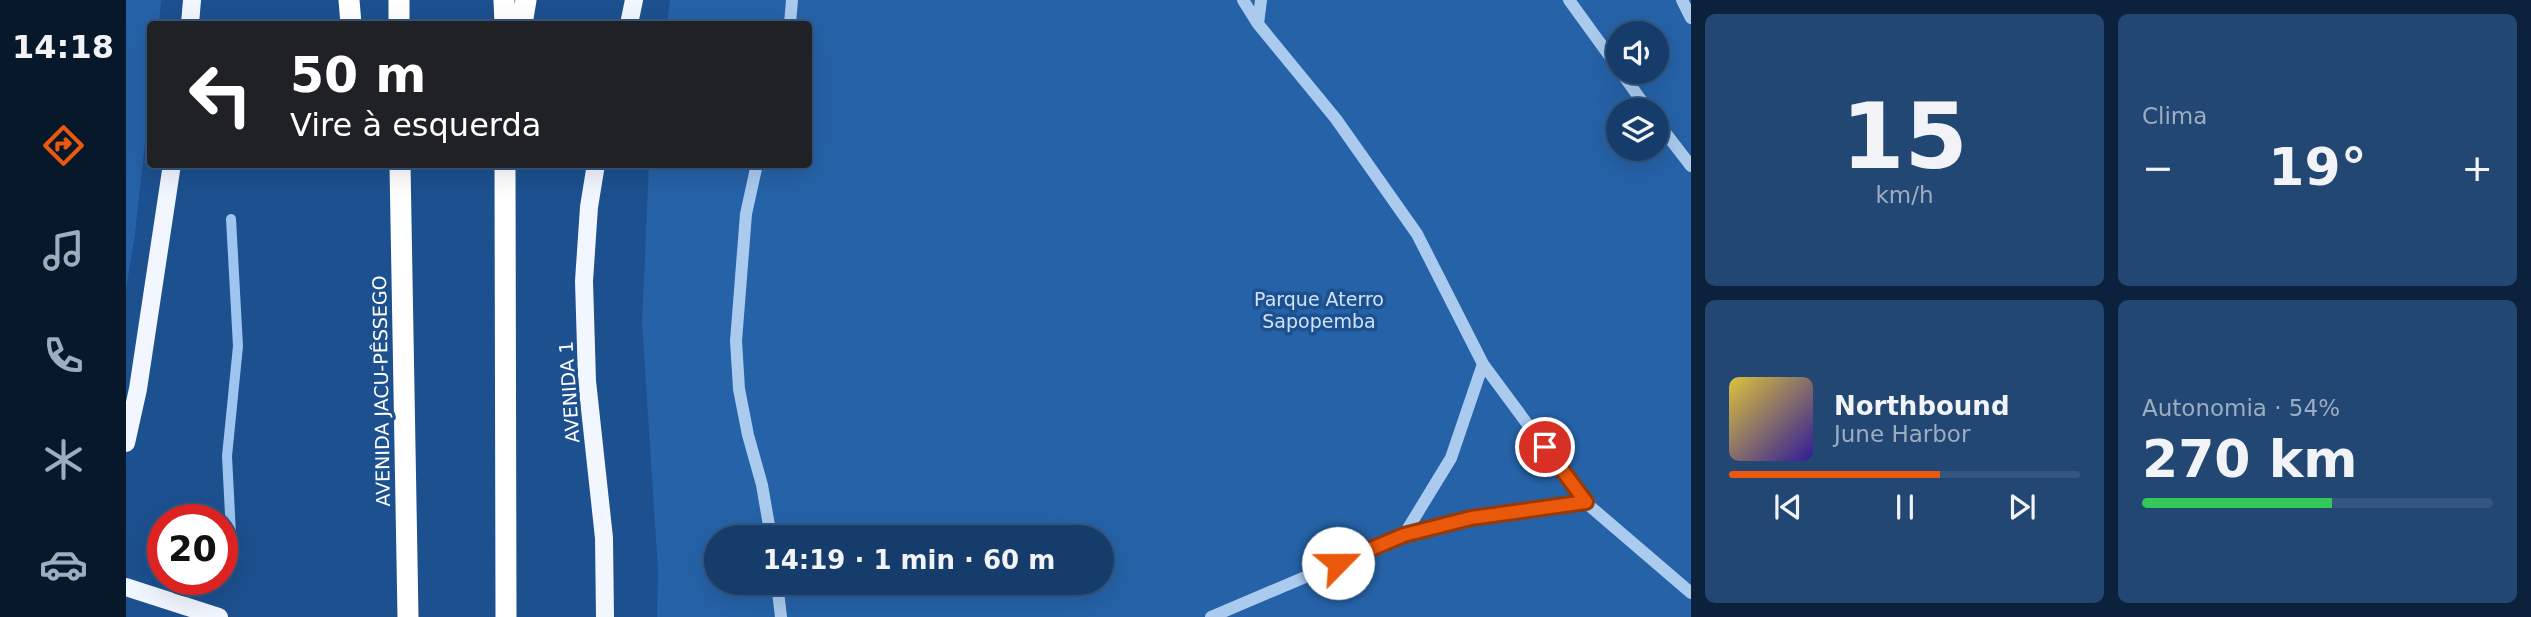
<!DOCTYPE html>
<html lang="pt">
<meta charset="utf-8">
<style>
body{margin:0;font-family:"DejaVu Sans",sans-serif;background:#224773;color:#f1f3f6;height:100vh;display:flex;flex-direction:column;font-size:26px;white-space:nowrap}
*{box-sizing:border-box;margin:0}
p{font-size:23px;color:#9dadc1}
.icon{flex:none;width:38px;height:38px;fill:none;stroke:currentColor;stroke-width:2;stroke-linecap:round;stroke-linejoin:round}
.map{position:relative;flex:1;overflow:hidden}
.panel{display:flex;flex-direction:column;gap:14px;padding:14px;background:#0c213b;width:840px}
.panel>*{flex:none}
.banner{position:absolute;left:21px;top:21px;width:665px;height:147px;border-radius:7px;box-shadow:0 7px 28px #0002,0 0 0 2px #34567e;background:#202124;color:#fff;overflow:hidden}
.tools{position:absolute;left:1480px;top:21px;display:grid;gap:14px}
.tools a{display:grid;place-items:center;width:63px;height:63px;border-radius:50%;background:#153c6b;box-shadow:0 7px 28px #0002,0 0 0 2px #34567e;font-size:35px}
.speed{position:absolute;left:21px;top:504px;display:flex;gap:14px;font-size:35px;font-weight:700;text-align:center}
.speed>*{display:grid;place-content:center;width:91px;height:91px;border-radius:50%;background:#153c6b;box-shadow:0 7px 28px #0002,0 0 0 2px #34567e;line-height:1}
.speed .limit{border:10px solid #d22;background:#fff;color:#111}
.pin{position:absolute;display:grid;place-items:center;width:60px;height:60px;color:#fff;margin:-30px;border:4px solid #fff;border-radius:50%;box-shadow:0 2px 7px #0007}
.me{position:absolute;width:77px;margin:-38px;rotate:67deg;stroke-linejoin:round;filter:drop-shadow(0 0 5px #0008)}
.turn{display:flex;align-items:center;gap:24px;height:147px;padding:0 28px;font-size:32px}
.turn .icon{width:91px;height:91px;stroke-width:2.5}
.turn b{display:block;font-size:49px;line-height:60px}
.big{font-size:52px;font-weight:700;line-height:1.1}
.panel .widget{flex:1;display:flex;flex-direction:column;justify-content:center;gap:10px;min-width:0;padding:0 24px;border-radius:10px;background:#224773}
.panel .dial{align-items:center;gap:0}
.dial b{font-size:91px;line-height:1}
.song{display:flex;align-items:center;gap:21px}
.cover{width:84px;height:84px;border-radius:10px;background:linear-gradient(135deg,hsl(50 70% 55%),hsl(250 70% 35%))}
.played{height:7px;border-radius:4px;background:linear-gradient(90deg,#ea580c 60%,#34567e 60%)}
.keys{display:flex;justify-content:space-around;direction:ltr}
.heat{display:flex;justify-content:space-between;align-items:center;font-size:38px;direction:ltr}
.charge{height:10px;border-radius:5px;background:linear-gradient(90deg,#34c759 54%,#34567e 0)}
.panel .tiles{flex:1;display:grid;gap:14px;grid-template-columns:repeat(2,1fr)}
.trip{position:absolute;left:578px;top:525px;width:410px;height:70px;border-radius:35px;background:#153c6b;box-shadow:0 7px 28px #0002,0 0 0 2px #34567e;font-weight:700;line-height:70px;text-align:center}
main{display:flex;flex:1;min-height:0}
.tabs{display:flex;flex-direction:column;width:126px;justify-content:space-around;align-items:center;background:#08182b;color:#9dadc1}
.tabs .icon{width:49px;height:49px}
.tabs .active{color:#ea580c}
.tabs b{font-size:32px;color:#f1f3f6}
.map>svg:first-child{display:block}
.green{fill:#2562a7;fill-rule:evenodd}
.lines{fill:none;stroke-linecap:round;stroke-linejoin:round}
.stream{stroke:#9dc5f0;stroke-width:10}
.minor{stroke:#aacaee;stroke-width:12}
.major{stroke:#f1f6ff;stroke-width:18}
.highway{stroke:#fff;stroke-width:21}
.route-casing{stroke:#983908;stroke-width:18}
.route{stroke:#ea580c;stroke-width:12}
.labels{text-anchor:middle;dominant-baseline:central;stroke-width:7;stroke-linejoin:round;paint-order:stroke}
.park-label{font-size:19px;fill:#d0e3fa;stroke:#1c508f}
.street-label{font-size:19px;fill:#fff;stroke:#1c508f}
</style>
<main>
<nav class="tabs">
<b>14:18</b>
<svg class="icon active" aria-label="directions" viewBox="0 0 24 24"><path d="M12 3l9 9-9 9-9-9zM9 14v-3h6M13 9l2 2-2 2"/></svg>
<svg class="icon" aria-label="music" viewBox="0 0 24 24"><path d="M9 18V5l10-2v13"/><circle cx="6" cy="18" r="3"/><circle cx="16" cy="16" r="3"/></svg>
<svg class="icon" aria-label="phone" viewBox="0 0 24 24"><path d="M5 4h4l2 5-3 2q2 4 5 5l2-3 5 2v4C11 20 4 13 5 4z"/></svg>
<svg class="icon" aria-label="climate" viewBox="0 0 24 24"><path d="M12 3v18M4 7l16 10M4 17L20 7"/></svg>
<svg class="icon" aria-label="car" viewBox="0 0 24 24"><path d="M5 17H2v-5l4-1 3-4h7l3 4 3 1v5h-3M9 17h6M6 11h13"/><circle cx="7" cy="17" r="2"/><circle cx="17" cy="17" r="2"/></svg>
</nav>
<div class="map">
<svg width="1565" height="617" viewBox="0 0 1565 617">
<rect width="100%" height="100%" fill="#1c508f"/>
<path class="green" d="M0,0h35l-2,24h-9v72l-15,138 -9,55z
M544,0h1021v617h-1034l1,-47 -16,-247 7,-158 159,-1v-140h-141zM1493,33h38v39h-38zM1493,110h38v39h-38zM590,537h385v46h-385z"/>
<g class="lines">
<path class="stream" d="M105,534l-4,-78 11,-110 -7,-127"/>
<path class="minor" d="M1117,0l15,24 78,95 81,115 66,130 102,138 106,91
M1443,0l50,69
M1556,0l9,18
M664,24l2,-24
M1132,24l3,-24
M1495,72l27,38
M1531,122l34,44
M631,164l-11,50 -10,127 3,48 9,46 14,50 9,52
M1278,535l47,-77 32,-94
M651,583l4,34
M1085,617l193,-82 67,-17 114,-16"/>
<path class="major" d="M64,24l2,-24
M503,24l5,-24
M470,164l-7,43 -5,74 3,100 17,157 1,79
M0,443l12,-54 34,-225
M0,587l93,30"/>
<path class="highway" d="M223,0l2,24
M273,0v24
M378,0l1,24
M396,24l4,-24
M274,164l8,453
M379,164l1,453"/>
</g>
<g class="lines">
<defs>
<path id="route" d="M1212,563l66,-28 67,-17 115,-16 -41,-55"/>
</defs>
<use href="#route" class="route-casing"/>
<use href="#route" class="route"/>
</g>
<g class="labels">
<g class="park-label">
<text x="1193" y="299">Parque Aterro<tspan x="1193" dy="22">Sapopemba</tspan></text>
</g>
<g class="street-label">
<text transform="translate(255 391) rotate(-91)">AVENIDA JACU-PÊSSEGO</text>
<text transform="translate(443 392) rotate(-94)">AVENIDA 1</text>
</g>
</g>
</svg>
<div class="tools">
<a><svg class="icon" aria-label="sound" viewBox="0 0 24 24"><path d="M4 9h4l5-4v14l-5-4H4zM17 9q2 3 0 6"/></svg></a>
<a><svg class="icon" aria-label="layers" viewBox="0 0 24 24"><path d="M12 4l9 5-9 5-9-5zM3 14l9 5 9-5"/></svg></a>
</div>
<div class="speed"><div class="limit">20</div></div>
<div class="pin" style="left:1419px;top:447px;background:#d93025"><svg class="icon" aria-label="arrive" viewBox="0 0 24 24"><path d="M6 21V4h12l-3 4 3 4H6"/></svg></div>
<svg class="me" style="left:1212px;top:563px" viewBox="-20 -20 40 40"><circle r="19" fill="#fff"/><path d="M0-13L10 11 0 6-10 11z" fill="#ea580c"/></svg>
<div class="trip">14:19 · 1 min · 60 m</div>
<div class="banner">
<div class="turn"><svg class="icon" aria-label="left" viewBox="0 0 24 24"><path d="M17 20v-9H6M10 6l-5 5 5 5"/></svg><div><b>50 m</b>Vire à esquerda</div></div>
</div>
</div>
<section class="panel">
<div class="tiles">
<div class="widget dial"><b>15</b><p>km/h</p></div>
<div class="widget"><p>Clima</p>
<div class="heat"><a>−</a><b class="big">19°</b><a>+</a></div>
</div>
<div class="widget">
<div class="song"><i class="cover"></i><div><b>Northbound</b><p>June Harbor</p></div></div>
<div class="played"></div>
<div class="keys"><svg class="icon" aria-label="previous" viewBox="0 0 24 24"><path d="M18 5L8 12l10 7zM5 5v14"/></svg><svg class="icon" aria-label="pause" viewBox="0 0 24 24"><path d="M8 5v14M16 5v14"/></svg><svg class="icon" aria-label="next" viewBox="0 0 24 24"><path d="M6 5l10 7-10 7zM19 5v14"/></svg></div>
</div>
<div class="widget"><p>Autonomia · 54%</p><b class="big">270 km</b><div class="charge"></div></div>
</div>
</section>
</main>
